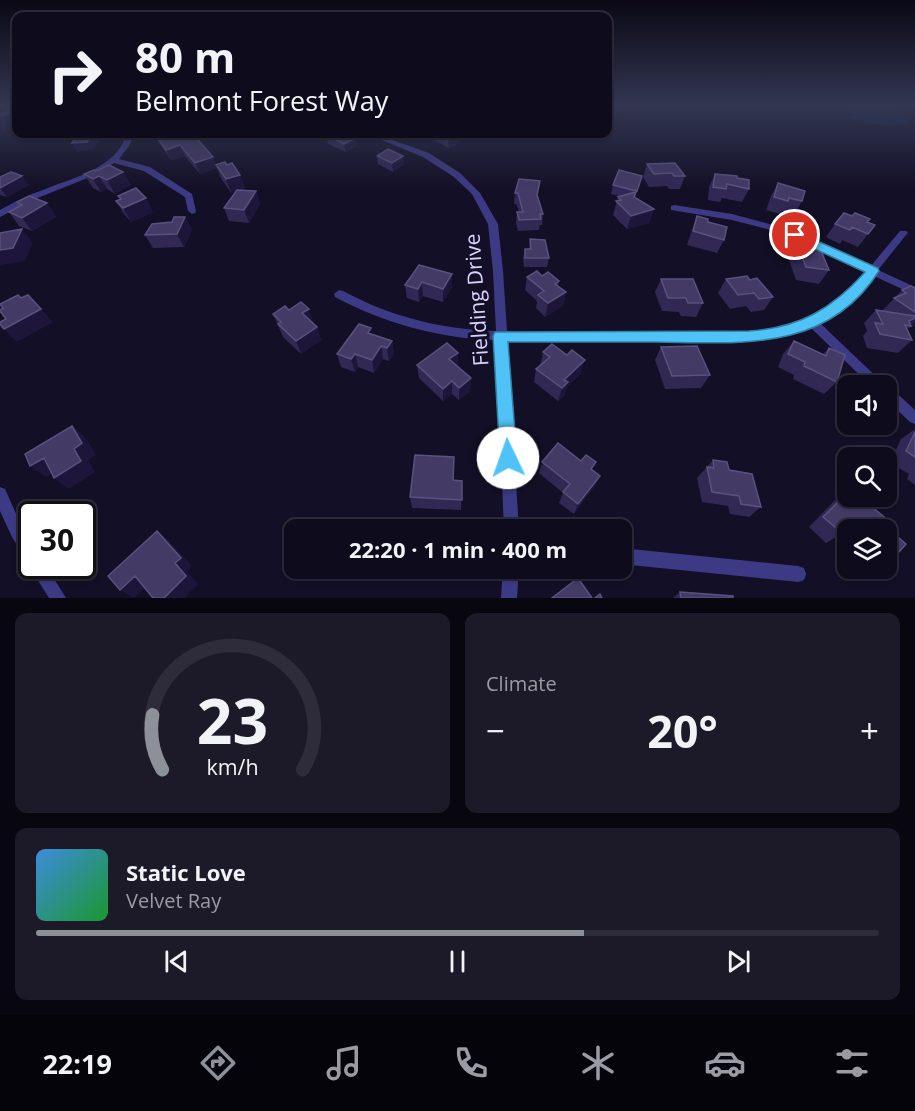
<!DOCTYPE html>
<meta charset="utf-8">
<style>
body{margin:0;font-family:"Open Sans",sans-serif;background:#1c1929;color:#f1f3f6;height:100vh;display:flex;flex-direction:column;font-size:22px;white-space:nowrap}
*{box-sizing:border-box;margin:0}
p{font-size:20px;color:#9b9ba3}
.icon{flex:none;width:33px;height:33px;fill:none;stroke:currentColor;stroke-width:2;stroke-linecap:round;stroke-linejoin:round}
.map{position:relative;height:598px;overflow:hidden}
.side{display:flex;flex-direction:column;gap:15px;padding:15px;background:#08060f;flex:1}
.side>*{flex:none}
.top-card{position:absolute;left:12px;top:12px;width:600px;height:126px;border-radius:12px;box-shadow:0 2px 4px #0004,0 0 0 2px #2e2b3b;background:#0e0b1c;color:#f1f3f6;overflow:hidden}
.buttons{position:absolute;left:837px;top:375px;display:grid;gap:12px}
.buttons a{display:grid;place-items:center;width:60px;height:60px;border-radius:12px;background:#0e0b1c;box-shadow:0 2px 4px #0004,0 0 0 2px #2e2b3b;font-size:30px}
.speed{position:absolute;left:18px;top:501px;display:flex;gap:12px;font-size:30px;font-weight:700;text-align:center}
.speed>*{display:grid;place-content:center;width:78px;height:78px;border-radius:50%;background:#0e0b1c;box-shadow:0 2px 4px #0004,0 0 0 2px #2e2b3b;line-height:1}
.speed .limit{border:3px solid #111;border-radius:9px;background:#fff;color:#111}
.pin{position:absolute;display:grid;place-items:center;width:51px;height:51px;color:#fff;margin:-26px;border:3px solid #fff;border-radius:50%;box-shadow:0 2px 6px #0007}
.me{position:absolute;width:66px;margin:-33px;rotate:357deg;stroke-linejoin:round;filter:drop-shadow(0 0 4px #0008)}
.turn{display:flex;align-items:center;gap:21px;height:126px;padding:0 24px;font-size:27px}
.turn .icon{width:78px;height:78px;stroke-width:2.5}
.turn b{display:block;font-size:42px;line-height:51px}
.big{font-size:45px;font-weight:700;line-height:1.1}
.side .card{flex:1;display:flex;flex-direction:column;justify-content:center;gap:9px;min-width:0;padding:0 21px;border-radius:12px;background:#1c1929}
.side .dial{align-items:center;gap:0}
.dial svg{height:156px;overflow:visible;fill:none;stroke:#2e2b3b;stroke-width:7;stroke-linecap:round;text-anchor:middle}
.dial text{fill:#f1f3f6;stroke:none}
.song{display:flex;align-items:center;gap:18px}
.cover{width:72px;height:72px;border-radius:9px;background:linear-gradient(135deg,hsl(210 70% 55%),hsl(130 70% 35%))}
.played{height:6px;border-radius:3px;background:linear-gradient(90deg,#8c9099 65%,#2e2b3b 65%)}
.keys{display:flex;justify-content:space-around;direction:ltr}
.heat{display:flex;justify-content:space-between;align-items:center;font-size:33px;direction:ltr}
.side .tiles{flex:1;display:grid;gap:15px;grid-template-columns:1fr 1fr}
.card:last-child{grid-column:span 2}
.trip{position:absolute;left:284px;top:519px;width:348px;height:60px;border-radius:12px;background:#0e0b1c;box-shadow:0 2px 4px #0004,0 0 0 2px #2e2b3b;font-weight:700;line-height:60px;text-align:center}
.tabs{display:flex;height:96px;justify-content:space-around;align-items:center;background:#06040b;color:#9b9ba3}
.tabs .icon{width:42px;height:42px}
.tabs .selected{color:#8c9099}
.tabs b{font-size:27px;color:#f1f3f6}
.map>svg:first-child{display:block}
.water{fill:#0a1f44}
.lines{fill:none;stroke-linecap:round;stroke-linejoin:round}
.street{fill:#3d3a85;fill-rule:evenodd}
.wall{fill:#312854}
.shaded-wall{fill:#1d163a}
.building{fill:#433a66;stroke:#5a527e;stroke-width:1.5}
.route{fill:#4fc3f7;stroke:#337fa1;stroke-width:1.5}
.labels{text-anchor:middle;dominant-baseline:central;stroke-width:6;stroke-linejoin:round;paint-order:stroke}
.street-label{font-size:21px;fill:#d9d4ff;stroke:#130f26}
</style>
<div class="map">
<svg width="915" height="598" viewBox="0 0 915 598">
<rect width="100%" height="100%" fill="#130f26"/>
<path class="water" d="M876,108l24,6 8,7c-15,8 -44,3 -60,-4l3,-7z"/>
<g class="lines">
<path class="street" d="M16,108v4l-16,5v-4z
M127,134h7l-5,12 -10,13 31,8 42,27 4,17 -1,2 -3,1 -4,-3 -3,-14 -41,-26 -30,-8 -19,12 -60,24 -35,18v-7c14,-8 28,-15 43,-20 24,-10 54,-17 72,-36 6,-6 9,-13 12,-20z
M367,134h9l53,19 31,20 20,20 18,31 5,47 4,60 210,3 48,-2 15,-3 28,-10 37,-22 21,-24 -88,-41 -46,-12 -61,-10v-4l3,-1 58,9 52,14 86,39 30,-36h6l2,2 -2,2 -28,35 37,17v8l-41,-19 -21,27 -33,20 66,63h-15l-61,-59 -29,10 -16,3 -48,2 -210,-2 12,190h-15l-8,-190c-55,-1 -113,-17 -161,-43l-1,-3 5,-4 4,1c46,25 100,39 153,40l-3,-60 -5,-47 -16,-30 -18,-17 -31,-20z
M886,386l4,1 25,23v14l-5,-2 -24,-23z
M0,487l5,2 17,38 10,14v25h14l20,32h-17l-20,-32 1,-3 -3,-2 -15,-24 -12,-26z
M621,548l177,18 6,2 2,6 -2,6 -6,2 -177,-18z
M503,568h16l-2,30h-16z"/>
</g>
<path class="wall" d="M153,134h25l38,31h11l13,10 5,13 -5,2 16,1 4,13 -11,19 -20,-2 -5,-13 12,-17 -5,2 -10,-15 -4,-10 -17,6 -15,-18 -14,4z
M433,134h27v8l-11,6 -15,-8z
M326,135l31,11 -11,6 -18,-8z
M377,156l27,8 -11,8 -15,-8z
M647,164l38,12 -5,13h-11l-2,-3 -18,1 -6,-10z
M96,171l27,1 8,13 -16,9 -8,-5 -6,3 -8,-4 -9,-14z
M715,174l22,4 12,11 -7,13 -20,-4 -2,4 -12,-2 1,-13z
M642,176l-7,21 19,12 -5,14 -22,6 -14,-14 5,-18 1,-1 -8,-2 2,-9z
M0,177l29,8 -22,12 -7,-2z
M778,183l24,18 -8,14 -12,-4 -2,3 -14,-4 5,-14z
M515,193l23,3 5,18 -1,11h-2l-1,5 -21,1 -2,-8 1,-11h2l-3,-8h-2z
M118,196l35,16 -22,10 -7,-8 -8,-13 4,-2z
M17,202l30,1 9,14 -24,14 -13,-5 -10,-14 11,-6z
M697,216l11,6 16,18 -7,13 -30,-8 5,-15z
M185,217l7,13 -8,17 -31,1 -8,-13z
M868,222l7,3 -17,22 -16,-7 -2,4 -14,-7 9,-13z
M530,239l19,19 -2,9h-23l-1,-9 2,-9h4z
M797,243l32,27 -10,14 -23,-4 -8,-23z
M452,274v13l-9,15 -20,-6 -4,6 -12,-4 -2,-13z
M542,276l17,5 -1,5 8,6 -3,14 -18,11 -9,-9 1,-7 -12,-11 2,-13z
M661,279l42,24 -7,14 -15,-1 -2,-4 -17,-1 -7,-19z
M726,279l24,1 23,17 -9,13 -13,2 -5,-6 -16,3 -12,-16z
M915,288v37l-8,4 5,11 -14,13 -31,-5 -4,-12 4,-5 -3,-8 12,-13 6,1 20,-21z
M289,310l24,12h-1l5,5 4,13 -20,14 -18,-17 -10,-23z
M373,335l19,6 2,13 -5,7 -6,-2 -9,14 -16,-6 -3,5 -14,-5 -4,-13z
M794,341l29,13 6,-6 8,34 -13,12 -31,-15 1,-4 -16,-8 5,-13z
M661,347l49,28 -9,13 -36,1 -10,-29z
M543,352l38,21 -14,14 -3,8 -6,6 -24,-19 2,-13 4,-3z
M458,353v13h-1l14,12 -1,13 -11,9 -7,-6 -9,7 -24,-23 -2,-13z
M915,429v56l-8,-6 2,-5 -19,-11 11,-24z
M454,457v23l8,1 -1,29 -49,-2 -2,-11z
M713,460l16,10 32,37 -12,10 -19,-3 -2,-8 -26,-4 -5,-24z
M542,462l51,8 7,6 -6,11 -20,27 -15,-11 4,-10 -24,-20z
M848,491v5h11l30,25 -4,5 21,18 -15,17 -5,2v-33h-38v17l-12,-10 -10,6 -17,-16 26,-27z
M680,592l53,6h-60z"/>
<path class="shaded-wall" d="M2,114l5,9 -1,9 -6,2z
M92,134h3l4,6 -7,10 -15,2 -5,-9z
M460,134v8l-11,6 -1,-8z
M356,138l1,8 -11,6 -2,-8z
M180,145l5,11 -14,4 -5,-10z
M403,156l1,8 -11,8 -1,-9z
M213,157l4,11 -17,6 -5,-11z
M123,172l8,13 -16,9 -8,-14z
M240,175l5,13 -14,5 -5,-14z
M22,176l7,9 -22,12 -7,-9z
M99,176l8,13 -6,3 -8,-13z
M256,191l4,13 -11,19 -5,-13z
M146,198l7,14 -22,10 -8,-14z
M47,203l9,14 -24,14 -10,-13z
M654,209l-5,14 -22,6 4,-13z
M185,217l7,13 -8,17 -7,-13z
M22,229l11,14 -8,18 -25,4v-15z
M452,274v13l-9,15v-13z
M422,282l1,14 -4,6 -1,-13z
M566,292l-3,14 -18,11 3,-14z
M28,295l25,27 -36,20 -13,-13z
M309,309l4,13 -7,4 -4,-13z
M915,318v1l-6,6v-4z
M915,320v5l-6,2 2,-1h-2z
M317,327l4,13 -20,14 -5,-13z
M392,341l2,13 -5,7 -2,-13z
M381,346l2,13 -9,14 -2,-13z
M458,353v13l-9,6v-13z
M355,354l3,13 -3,5 -4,-13z
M585,360l-4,13 -14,14 -3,8 -6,6 6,-21z
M471,378l-1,13 -11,9v-12z
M452,381v13l-9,7v-12z
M72,426l14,12 10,17 -8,5 7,12 -26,17 -15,-11 20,-29z
M44,458l15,11 -13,8 -16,-11z
M600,476l-6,11 -20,27 4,-10z
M157,531l12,10 23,25 -5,6 11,12 -14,14h-20l11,-35z
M135,576l14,8 -15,14 -14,-8z"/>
<path class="building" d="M78,134h14l-5,8 -15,1z
M155,134h23l2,1 4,-1h9l20,23 -18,6 -15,-18 -14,5z
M330,134h17l9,4 -12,6 -18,-9z
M436,134h24l-12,6z
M388,149l15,7 -11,7 -15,-7z
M225,162l2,3 5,-2 8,12 -14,4 -10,-14z
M675,163l10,13h-11l-2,-3 -18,1 -7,-10z
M109,165l14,7 -16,8 -8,-4 -6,3 -9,-5 10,-4 2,1z
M619,170l23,6 -5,15 -24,-6z
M11,172l11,4 -22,12v-11z
M715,174l22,2v2l12,2v9l-22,-5 -1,5 -13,-2z
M519,179l21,2 -3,14 6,19h-3l1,5 -22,1 -2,-8h6l-5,-19h-3z
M778,183l27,8 -3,10 -13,-3 -1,3 -14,-4z
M136,188l10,10 -23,10 -7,-7 5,-2 -3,-3z
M237,190l19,1 -12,19 -20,-2z
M636,192l-2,5 20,12 -23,7 -15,-15 5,-1 -3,-3z
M29,196l18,7 -25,15 -13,-6 13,-7 -5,-3z
M844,213l8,3 3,-3 15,6 -3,3 8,3 -7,9 -16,-7 -2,3 -15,-6z
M697,216l11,3v3l19,5 -3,13 -31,-9z
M174,217h11l-8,17 -32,1 7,-11 20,-2z
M22,229l-9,19 -13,2v-17z
M530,239l15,1 4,18h-24v-9h6z
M797,243l22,3 10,24 -23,-3z
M419,265l33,9 -9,15 -21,-7 -4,7 -13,-4z
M537,271l5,5 6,-4 11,9 -4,3 11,8 -18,11 -10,-8 6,-4 -17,-14z
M747,276l3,4 7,-2 16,19 -14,2 -5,-6 -16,2 -12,-16z
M661,279h32l10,24h-15l-2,-5h-18z
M911,286l4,2v24l-21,-14 12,-5 -4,-3z
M18,295l3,3 7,-3 13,14 -37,20 -4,-5v-2l6,-3 -6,-8v-1l3,-2 -3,-4z
M301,302l8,7 -7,4 15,14 -21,14 -18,-17 3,-2 -8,-8 12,-8 4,4z
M876,310l39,6v2l-6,3 2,5 -6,-1 7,15 -32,-6 -5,-11 8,1z
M359,324l12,4 -3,5 24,8 -5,7 -6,-2 -9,14 -17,-6 -4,5 -14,-5z
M794,341l32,15 3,-8 16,7 -8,27 -33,-16 1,-4 -17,-8z
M447,343l11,10 -9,6 22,19 -12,10 -7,-7 -9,8 -26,-24z
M552,344l15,11 5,-5 13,10 -21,20 4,2 -6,6 -26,-19 14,-12 -7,-5z
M697,346l13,29 -38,1 -11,-29z
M72,426l10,17 -8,6 7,12 -27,17 -10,-20 -14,8 -5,-12z
M915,432v25l-9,-6z
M558,443l23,18 5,-6 10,7 -5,7 9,7 -22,28 -15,-12 7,-8 -28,-22z
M415,455l39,2 -1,23 9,1v19l-52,-3z
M713,460l14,2 2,8 23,4 9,33 -20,-3 -2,-8 -27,-4 -5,-25 7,1z
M848,492v4h11l30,25 -4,5 21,18 -15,17 -5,-4v-27h-31l-5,-5 -8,8 -19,-16z
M157,531l24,27 -6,5 11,13 -22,22h-11l-18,-22 -15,14 -12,-14z
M578,578l14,20h-40z
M680,592l53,4v2h-52z
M600,594l2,4h-7z"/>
<linearGradient id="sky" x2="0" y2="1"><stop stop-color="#0a0815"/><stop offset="0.56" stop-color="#333752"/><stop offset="1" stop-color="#333752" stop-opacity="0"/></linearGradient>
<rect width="915" height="189" fill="url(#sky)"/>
<path class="route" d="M795,231l83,37 1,3c-52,82 -139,72 -223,71 -50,0 -99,0 -148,0l9,116 -2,6 -7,3 -6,-3 -2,-6 -7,-122 2,-4 254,-1c50,-3 83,-22 116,-59l-74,-34 -2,-3z"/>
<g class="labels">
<g class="street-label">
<text transform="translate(476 300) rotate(-94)">Fielding Drive</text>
</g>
</g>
</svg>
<div class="buttons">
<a><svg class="icon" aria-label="sound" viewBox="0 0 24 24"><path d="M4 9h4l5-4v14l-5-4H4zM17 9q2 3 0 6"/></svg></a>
<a><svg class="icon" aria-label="search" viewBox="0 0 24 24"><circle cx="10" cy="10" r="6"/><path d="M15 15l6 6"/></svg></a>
<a><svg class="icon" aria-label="layers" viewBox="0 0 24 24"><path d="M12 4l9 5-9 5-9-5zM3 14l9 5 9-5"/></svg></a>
</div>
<div class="speed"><div class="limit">30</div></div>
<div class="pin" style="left:795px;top:235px;background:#d93025"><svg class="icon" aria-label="arrive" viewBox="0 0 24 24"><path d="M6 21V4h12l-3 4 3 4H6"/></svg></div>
<svg class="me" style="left:508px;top:458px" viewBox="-20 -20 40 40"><circle r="19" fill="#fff"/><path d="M0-13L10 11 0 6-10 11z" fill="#4fc3f7"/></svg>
<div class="trip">22:20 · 1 min · 400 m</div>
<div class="top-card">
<div class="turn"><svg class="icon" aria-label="right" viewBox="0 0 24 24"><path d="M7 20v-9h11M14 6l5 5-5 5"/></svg><div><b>80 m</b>Belmont Forest Way</div></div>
</div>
</div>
<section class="side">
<div class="tiles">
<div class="card dial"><svg viewBox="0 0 100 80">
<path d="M14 69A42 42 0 1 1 86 69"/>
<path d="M14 69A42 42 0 0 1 9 41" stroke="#8c9099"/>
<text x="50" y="56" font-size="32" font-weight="700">23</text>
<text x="50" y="72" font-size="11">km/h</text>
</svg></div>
<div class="card"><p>Climate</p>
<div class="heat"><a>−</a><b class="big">20°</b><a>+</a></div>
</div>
<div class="card">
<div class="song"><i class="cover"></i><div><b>Static Love</b><p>Velvet Ray</p></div></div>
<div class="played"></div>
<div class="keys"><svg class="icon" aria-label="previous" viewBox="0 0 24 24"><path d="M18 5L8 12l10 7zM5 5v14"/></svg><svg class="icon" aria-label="pause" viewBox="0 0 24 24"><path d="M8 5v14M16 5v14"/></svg><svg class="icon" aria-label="next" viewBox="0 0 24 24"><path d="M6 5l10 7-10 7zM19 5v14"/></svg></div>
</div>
</div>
</section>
<nav class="tabs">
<b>22:19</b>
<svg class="icon selected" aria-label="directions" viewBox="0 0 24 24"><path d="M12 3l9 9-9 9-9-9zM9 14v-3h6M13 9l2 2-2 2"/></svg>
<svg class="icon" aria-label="music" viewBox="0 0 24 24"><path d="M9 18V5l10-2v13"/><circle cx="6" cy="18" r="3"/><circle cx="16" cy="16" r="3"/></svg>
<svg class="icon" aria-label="phone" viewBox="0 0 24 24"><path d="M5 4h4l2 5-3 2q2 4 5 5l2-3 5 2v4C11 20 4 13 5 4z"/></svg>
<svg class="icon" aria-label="climate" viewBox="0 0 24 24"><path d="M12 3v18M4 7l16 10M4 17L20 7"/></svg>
<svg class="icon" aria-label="car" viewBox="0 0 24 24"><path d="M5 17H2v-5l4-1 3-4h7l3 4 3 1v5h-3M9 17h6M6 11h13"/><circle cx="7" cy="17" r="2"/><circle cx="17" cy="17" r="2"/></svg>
<svg class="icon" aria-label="filters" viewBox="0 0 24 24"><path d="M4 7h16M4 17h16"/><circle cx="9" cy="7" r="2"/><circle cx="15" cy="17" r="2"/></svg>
</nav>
